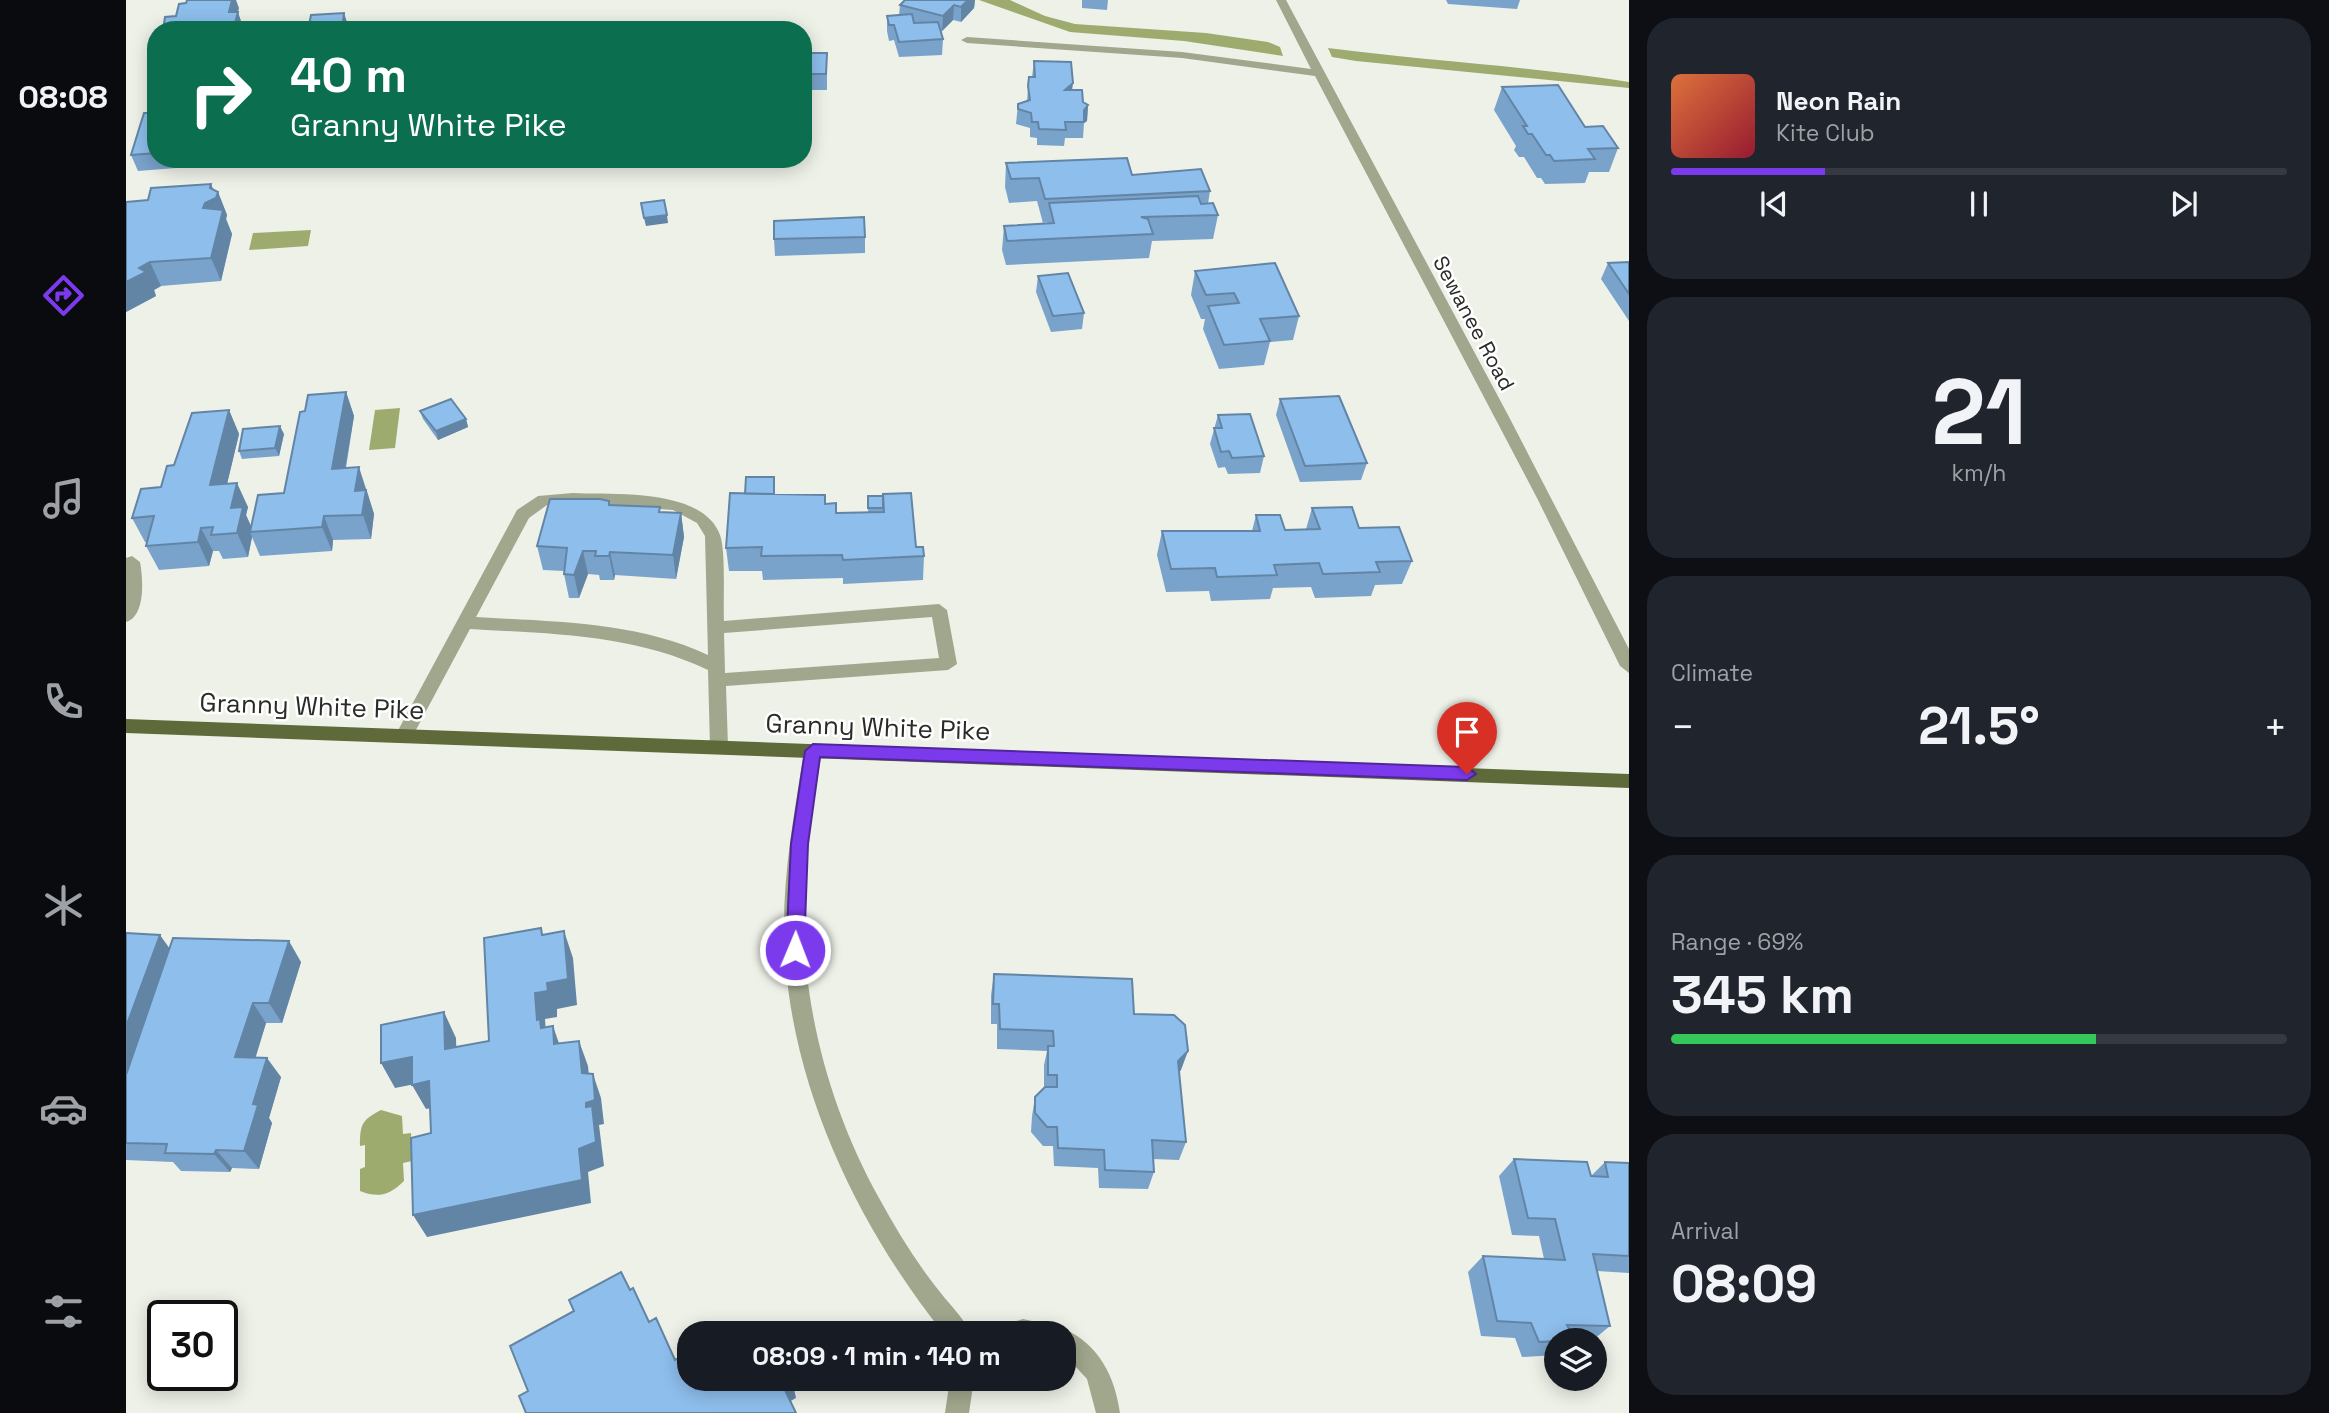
<!DOCTYPE html>
<meta charset="utf-8">
<style>
body{margin:0;font-family:"Space Grotesk",sans-serif;background:#20242c;color:#f1f3f6;height:100vh;display:flex;flex-direction:column;font-size:26px;white-space:nowrap}
*{box-sizing:border-box;margin:0}
p{font-size:23px;color:#9ea1a6}
.icon{flex:none;width:38px;height:38px;fill:none;stroke:currentColor;stroke-width:2;stroke-linecap:round;stroke-linejoin:round}
.map{position:relative;flex:1;overflow:hidden}
.details{display:flex;flex-direction:column;gap:18px;padding:18px;background:#0d0f14;width:700px}
.details>*{flex:none}
.guide{position:absolute;left:21px;top:21px;width:665px;height:147px;border-radius:28px;box-shadow:0 4px 18px #0003;background:#0b6e4f;color:#fff;overflow:hidden}
.tools{position:absolute;left:1418px;top:1328px;display:grid;gap:14px}
.tools a{display:grid;place-items:center;width:63px;height:63px;border-radius:50%;background:#171b24;box-shadow:0 4px 18px #0003;font-size:35px}
.speed{position:absolute;left:21px;top:1300px;display:flex;gap:14px;font-size:35px;font-weight:700;text-align:center}
.speed>*{display:grid;place-content:center;width:91px;height:91px;border-radius:50%;background:#171b24;box-shadow:0 4px 18px #0003;line-height:1}
.speed .limit{border:4px solid #111;border-radius:10px;background:#fff;color:#111}
.pin{position:absolute;display:grid;place-items:center;width:60px;height:60px;color:#fff;margin:-72px -30px;border-radius:50% 50% 50% 0;rotate:-45deg;box-shadow:0 0 7px #0007}
.pin .icon{rotate:45deg}
.me{position:absolute;width:77px;margin:-38px;rotate:1deg;stroke-linejoin:round;filter:drop-shadow(0 0 5px #0008)}
.turn{display:flex;align-items:center;gap:24px;height:147px;padding:0 28px;font-size:32px}
.turn .icon{width:91px;height:91px;stroke-width:2.5}
.turn b{display:block;font-size:49px;line-height:60px}
.big{font-size:52px;font-weight:600;line-height:1.1}
.details .widget{flex:1;display:flex;flex-direction:column;justify-content:center;gap:10px;min-width:0;padding:0 24px;border-radius:28px;background:#20242c}
.details .dial{align-items:center;gap:0}
.dial b{font-size:91px;line-height:1}
.song{display:flex;align-items:center;gap:21px}
.cover{width:84px;height:84px;border-radius:10px;background:linear-gradient(135deg,hsl(20 70% 55%),hsl(350 70% 35%))}
.played{height:7px;border-radius:4px;background:linear-gradient(90deg,#7c3aed 25%,#363941 25%)}
.keys{display:flex;justify-content:space-around;direction:ltr}
.heat{display:flex;justify-content:space-between;align-items:center;font-size:38px;direction:ltr}
.charge{height:10px;border-radius:5px;background:linear-gradient(90deg,#34c759 69%,#363941 0)}
.trip{position:absolute;left:551px;top:1321px;width:399px;height:70px;border-radius:28px;background:#171b24;box-shadow:0 4px 18px #0003;font-weight:600;line-height:70px;text-align:center}
main{display:flex;flex:1;min-height:0}
.tabs{display:flex;flex-direction:column;width:126px;justify-content:space-around;align-items:center;background:#090b0e;color:#9ea1a6}
.tabs .icon{width:49px;height:49px}
.tabs .selected{color:#7c3aed}
.tabs b{font-size:32px;color:#f1f3f6}
.map>svg:first-child{display:block}
.water{fill:#9eab6f}
.lines{fill:none;stroke-linecap:round;stroke-linejoin:round}
.minor{fill:#a0a78d;fill-rule:evenodd}
.major{fill:#5f6a3a;fill-rule:evenodd}
.wall{fill:#7aa3cb}
.shaded-wall{fill:#6385a5}
.building{fill:#8ebeec;stroke:#6385a5;stroke-width:2}
.route{fill:#7c3aed;stroke:#51269a;stroke-width:2}
.labels{text-anchor:middle;dominant-baseline:central;stroke-width:5;stroke-linejoin:round;paint-order:stroke}
.far-street-label{font-size:21px;fill:#2a2b28;stroke:#fff}
.street-label{font-size:26px;fill:#2a2b28;stroke:#fff}
</style>
<main>
<nav class="tabs">
<b>08:08</b>
<svg class="icon selected" aria-label="directions" viewBox="0 0 24 24"><path d="M12 3l9 9-9 9-9-9zM9 14v-3h6M13 9l2 2-2 2"/></svg>
<svg class="icon" aria-label="music" viewBox="0 0 24 24"><path d="M9 18V5l10-2v13"/><circle cx="6" cy="18" r="3"/><circle cx="16" cy="16" r="3"/></svg>
<svg class="icon" aria-label="phone" viewBox="0 0 24 24"><path d="M5 4h4l2 5-3 2q2 4 5 5l2-3 5 2v4C11 20 4 13 5 4z"/></svg>
<svg class="icon" aria-label="climate" viewBox="0 0 24 24"><path d="M12 3v18M4 7l16 10M4 17L20 7"/></svg>
<svg class="icon" aria-label="car" viewBox="0 0 24 24"><path d="M5 17H2v-5l4-1 3-4h7l3 4 3 1v5h-3M9 17h6M6 11h13"/><circle cx="7" cy="17" r="2"/><circle cx="17" cy="17" r="2"/></svg>
<svg class="icon" aria-label="filters" viewBox="0 0 24 24"><path d="M4 7h16M4 17h16"/><circle cx="9" cy="7" r="2"/><circle cx="15" cy="17" r="2"/></svg>
</nav>
<div class="map">
<svg width="1503" height="1413" viewBox="0 0 1503 1413">
<rect width="100%" height="100%" fill="#eef1e8"/>
<path class="water" d="M853,0h31l35,16 30,8 131,9 62,9 12,5 3,9 -99,-15 -114,-9z
M1202,48c100,13 201,18 301,34v6l-273,-27 -24,-4z
M185,230l-3,16 -59,4 4,-17z
M274,408l-5,40 -26,2 6,-40z
M255,1110l21,6 1,18 8,-1 1,28 -9,2 1,18c-15,15 -26,17 -44,10v-22l5,-2v-22l-5,1c0,-22 2,-26 21,-36z"/>
<g class="lines">
<path class="minor" d="M1150,0h10l222,415 121,234v24l-9,-7 -83,-168 -222,-422 -133,-18 -215,-15 -6,-3 6,-3 215,15 129,17z
M447,493c42,2 130,-5 147,42 6,16 3,66 4,86l215,-17 8,6 10,54 -9,6 -222,16 2,61 -3,5h-12l-3,-5 -2,-77c-76,-36 -156,-36 -238,-41l-60,112h-12l-3,-5 122,-226 21,-14zM447,503l100,7 24,13 8,13 3,119c-73,-34 -154,-33 -232,-38l53,-99 18,-13zM806,617l7,41 -214,15 -1,-40z
M6,556l8,6c3,16 6,54 -14,60v-64z
M687,744l6,2 3,5c-8,50 -17,101 -18,152 -3,101 26,207 75,295 17,31 35,61 57,89 11,15 27,29 35,47h-27c-91,-114 -160,-261 -160,-409 0,-58 11,-116 20,-174l3,-5z
M897,1319l31,7 3,6 7,-3c35,15 51,48 56,84h-24l-9,-34 -23,-25v-20h-68l4,-8z
M824,1379h24l-5,34h-24z"/>
<path class="major" d="M0,719l1503,55v14l-1503,-55z"/>
</g>
<path class="wall" d="M849,0l-1,8 -13,14 -8,-2 -11,11h-2l3,8 -1,16 -43,2 -5,-17 -5,1 -2,-10v-15l12,-1 1,-10z
M956,0h26l-1,10 -25,-2z
M1320,0h74l-3,9 -69,-5z
M677,53h24v37h-24z
M908,61l38,29 11,12 5,3 -1,16 -3,2 -1,15h-18l-1,8 -27,-1v-7l-7,-1v-9l-14,-4 2,-20 9,-3 2,-24h3z
M1376,87l83,40 33,21 -9,24h-20l-4,11 -40,1 -4,-6h-4l-13,-21h-5l-5,-7 2,-4 -22,-36z
M30,113v46h58l-5,2 -32,4 -1,3 -38,3 -7,-16z
M880,163l126,12 78,16 -2,13 10,11 -5,24 -61,2 -3,17 -143,7 -4,-15 2,-24 43,-2v-2l-4,1 -6,-22 -28,2 -4,-16z
M85,184l2,5 5,3 9,23 -1,4 6,15 -11,47 -60,5 -7,4 2,6 -30,16v-110l22,-2z
M739,237v16l-90,3 -1,-17z
M1503,262v59l-28,-42 7,-16z
M1069,271l104,45 -6,24 -23,2 -6,23 -45,4 -16,-40 2,-10h-4l-10,-24z
M912,276l46,37 -2,16 -31,3 -15,-40z
M220,392l8,24 -8,52 21,23 7,23 -3,25 -38,1 -1,11 -72,5 -8,-19 -4,20 -25,2 -4,-8h-6l-4,15 -50,4 -13,-24 1,-4h-2l-13,-24 97,-108 10,24 -12,50 21,23 -2,8 5,11 33,-33 21,-82z
M1154,399l87,64 -6,17 -61,2 -24,-67z
M294,411l46,8 2,8 -30,13 -15,-21z
M1092,415l46,41 -4,17 -32,1 -3,-7 -7,1 -8,-24z
M158,434l-5,22 -37,3 -3,-8z
M649,485v9l50,10 11,9h32v-17h15l33,51 8,9 -1,24 -80,4v-6l-80,2 -1,-9h-33l-3,-23z
M484,505l51,7 20,1 3,24 -8,42 -61,-4 -1,5h-14l-1,-5 -11,-1 -9,24h-10l-5,-24v-3l-21,-1 -6,-24z
M1186,508l47,20 53,33 -10,23 -27,1 -4,11 -56,2 -4,-11 -38,1 -3,11 -59,2 -2,-10 -43,1 -9,-37 5,-24h90l4,-16 29,15 21,-1z
M0,933l43,15 132,14 -19,61h-16l-11,35 26,19 -12,41 3,5 -13,46 -27,-1 -2,4 -49,-1 -8,-9 -47,-2z
M868,974l140,40 47,56 -2,2 7,70 -7,18 -26,-1 1,13 -6,17 -49,-1 -1,-20 -44,-2 -1,-20h-10l-12,-14 1,-16 3,-19 9,-9v-23l3,-14 -50,-2v-25h-6v-29z
M1388,1159l77,17 14,-14 24,1v110l-32,-2 13,55 -17,14h-37v15l-34,2 -7,-19 -34,-2 -13,-64 15,-16 61,3 -5,-23 -27,-1 -13,-59z"/>
<path class="shaded-wall" d="M106,0h4l3,8 -1,4 5,15 -1,3h-9l-4,-18z
M842,0h7l-1,8 -13,14v-15z
M828,5l-1,15 -11,11 1,-15z
M218,13l5,15 -1,2h-6z
M947,83l-2,16 -6,-9z
M962,105l-1,16 -3,2v-13z
M46,159h42l-5,2 -32,4 -1,3z
M85,184l5,14 2,-6 9,23 -1,4 6,15 -11,47 -10,-23 -8,-50z
M541,215l1,8 -22,3 -2,-8z
M24,262l11,24 -7,4 2,6 -30,16v-30l13,-14z
M220,392l8,24 -13,77 -9,-24z
M103,410l10,24 -18,75 -11,-24z
M340,419l2,8 -30,13 -2,-9z
M154,426l4,8 -5,22 -4,-8z
M233,467l15,47 -3,25 -16,-48z
M111,483l11,24 -2,8 7,16 -3,1 2,5 -4,20 -11,-24 -6,-25z
M555,513l3,24 -8,42 -3,-24z
M198,516l9,24 -1,11 -10,-24z
M75,528l12,23 -4,15 -11,-24z
M457,551l5,23 -9,24 -5,-23z
M484,552l5,23 -1,5 -5,-24z
M438,931l9,27 4,47 -20,4v8l-12,2 1,14 4,11 -13,-24 -2,-27 12,-10z
M34,935l15,21 -49,148v-77z
M163,941l12,21 -19,61 -13,-20z
M127,1003l13,20 -16,53 -15,-19z
M318,1012l12,26 1,36 -12,-25z
M427,1026l9,26 -8,-8z
M453,1041l9,25 3,31 -9,-24z
M1062,1051l-7,19 -10,10 7,-19z
M286,1057l13,25 -30,6 -14,-25z
M141,1058l14,19 -12,41 3,5 -13,46 -15,-18 9,-47z
M467,1074l8,24 3,26 -5,1 5,41 -16,6 3,31 -164,34 -14,-22 166,-66 7,-42v-4z
M303,1081l13,25 -16,3 -14,-24z
M90,1150l16,18 -2,4 -16,-18z
M667,1384l3,14 -9,5 -2,-13z"/>
<path class="building" d="M61,0h45l-3,12h9l-5,18h-70l2,-13 11,-1 3,-12 7,-1z
M779,0h63l-7,7 -7,-2 -11,11 -43,-11z
M218,13l-2,17h-55l1,-4 21,-1 2,-10z
M786,14l2,9 24,-1 5,17 -44,3 -5,-17h-5l-2,-9z
M677,53h24l-1,21h-23z
M908,61l37,1 2,21 -8,7h17l1,12 5,3 -4,5v12h-19l1,8 -27,-1 -1,-7h-6l-1,-9 -13,-4v-5l12,-4 -2,-14 1,-9h6z
M1432,85l27,42 18,-1 15,22 -30,1 7,10 -41,2 -4,-6h-4l-14,-21h-4l-5,-8h4l-25,-39z
M18,113h12v40l-25,2z
M1001,158l5,17 69,-6 9,22 -165,8 -6,-21 -28,1 -5,-16z
M85,184l-1,4 8,4 -2,6 -11,5 -2,5 20,2 -12,48 -61,4 -11,6 7,4 -20,10v-80l22,-2 3,-12z
M1072,196l3,8 12,-1 5,12 -77,2 7,2 5,15 -146,7 -3,-15 50,-3 -5,-20z
M538,200l3,15 -23,3 -3,-15z
M738,217l1,20 -91,2v-18z
M1503,262v32l-21,-31z
M1149,263l24,53 -39,3 10,22 -46,4 -16,-39 31,-3 -5,-10 -28,2 -11,-24z
M942,273l16,40 -31,3 -15,-40z
M220,392l-14,77 27,-2 -4,24 11,-1 -4,25 -38,1 -2,11 -72,5 8,-37 26,-2 16,-81 5,-1 3,-16z
M1213,396l28,67 -62,3 -25,-67z
M325,399l15,20 -30,12 -16,-20z
M103,410l-19,75 27,-2 -6,25 12,-1 -6,26 -26,2 2,-8 -12,1 -3,14 -52,4 8,-30 -22,2 9,-29 20,-2 6,-21 7,-1 18,-52z
M1124,414l14,42 -32,2 -3,-7 -8,1 -7,-24h8l-4,-13z
M154,426l-5,22 -36,3 4,-22z
M620,477h28v17h-29z
M604,493l95,2v9l11,-1v10l48,-1 -1,-18 28,-1 5,54h7l1,9 -81,4 -1,-5 -81,1 1,-9 -36,1z
M742,496h15v12h-15z
M424,499h50l9,2v4l51,2 -1,5 22,1 -8,42 -63,-3 -1,4h-14l1,-5h-13l-9,24 -10,-1 3,-26 -30,-2z
M1226,507l7,21 40,-1 13,34 -36,1 4,10 -57,2 -4,-11 -45,2 3,10 -60,2 -2,-9 -44,1 -9,-38h98l-4,-16h24l5,15 35,-1 -8,-21z
M415,928l1,7 22,-4 4,48 -21,4 1,8 -13,2 2,27 3,-1 1,9 12,-2 1,18 25,-3 3,32 11,1 2,26 -9,3v4l6,-1 4,36 -17,7 3,31 -169,35 -2,-77 20,-5 -2,-52 -17,4v-28l-31,6v-38l63,-13 1,37 44,-8 -5,-103z
M0,933l34,2 -34,92z
M47,938l116,3 -20,62h-16l-18,54 32,1 -14,46 5,1 -14,46 -28,-1 -2,4 -49,-1 2,-9 -41,-1v-68z
M868,974l138,5 2,35 40,1 11,10 3,26 -10,10 8,81 -34,-2 2,32 -49,-2 -1,-20 -46,-2 -1,-21h-10l-12,-14v-16l10,-10h12v-12h-9v-29h6l-1,-15 -53,-2 -1,-25h-6z
M1388,1159l73,3 4,14 17,1 -3,-15 24,1v93l-36,-2 17,72 -43,-1 8,15 -36,2 -8,-19 -34,-2 -14,-65 82,4 -10,-41 -27,-1z
M495,1272l9,18 3,-2 16,34 7,-4 19,42 5,-3 10,19v3h1l5,10 17,-10h78l2,5 -8,6 11,23h-270l-7,-17 9,-5 -18,-45 64,-35 -5,-11z"/>
<path class="route" d="M687,744l654,23 9,7 -9,6 -647,-23 -12,87 -4,106 -3,6 -6,2 -6,-2 -3,-6 5,-106 14,-93z"/>
<g class="labels">
<g class="far-street-label">
<text transform="translate(1348 323) rotate(62)">Sewanee Road</text>
</g>
<g class="street-label">
<text transform="translate(186 706) rotate(2)">Granny White Pike</text>
<text transform="translate(752 727) rotate(2)">Granny White Pike</text>
</g>
</g>
</svg>
<div class="tools">
<a><svg class="icon" aria-label="layers" viewBox="0 0 24 24"><path d="M12 4l9 5-9 5-9-5zM3 14l9 5 9-5"/></svg></a>
</div>
<div class="speed"><div class="limit">30</div></div>
<div class="pin" style="left:1341px;top:774px;background:#d93025"><svg class="icon" aria-label="arrive" viewBox="0 0 24 24"><path d="M6 21V4h12l-3 4 3 4H6"/></svg></div>
<svg class="me" style="left:669px;top:950px" viewBox="-20 -20 40 40"><circle r="17" fill="#7c3aed" stroke="#fff" stroke-width="3"/><path d="M0-11L8 9 0 5-8 9z" fill="#fff"/></svg>
<div class="trip">08:09 · 1 min · 140 m</div>
<div class="guide">
<div class="turn"><svg class="icon" aria-label="right" viewBox="0 0 24 24"><path d="M7 20v-9h11M14 6l5 5-5 5"/></svg><div><b>40 m</b>Granny White Pike</div></div>
</div>
</div>
<section class="details">
<div class="widget">
<div class="song"><i class="cover"></i><div><b>Neon Rain</b><p>Kite Club</p></div></div>
<div class="played"></div>
<div class="keys"><svg class="icon" aria-label="previous" viewBox="0 0 24 24"><path d="M18 5L8 12l10 7zM5 5v14"/></svg><svg class="icon" aria-label="pause" viewBox="0 0 24 24"><path d="M8 5v14M16 5v14"/></svg><svg class="icon" aria-label="next" viewBox="0 0 24 24"><path d="M6 5l10 7-10 7zM19 5v14"/></svg></div>
</div>
<div class="widget dial"><b>21</b><p>km/h</p></div>
<div class="widget"><p>Climate</p>
<div class="heat"><a>−</a><b class="big">21.5°</b><a>+</a></div>
</div>
<div class="widget"><p>Range · 69%</p><b class="big">345 km</b><div class="charge"></div></div>
<div class="widget"><p>Arrival</p><b class="big">08:09</b></div>
</section>
</main>
